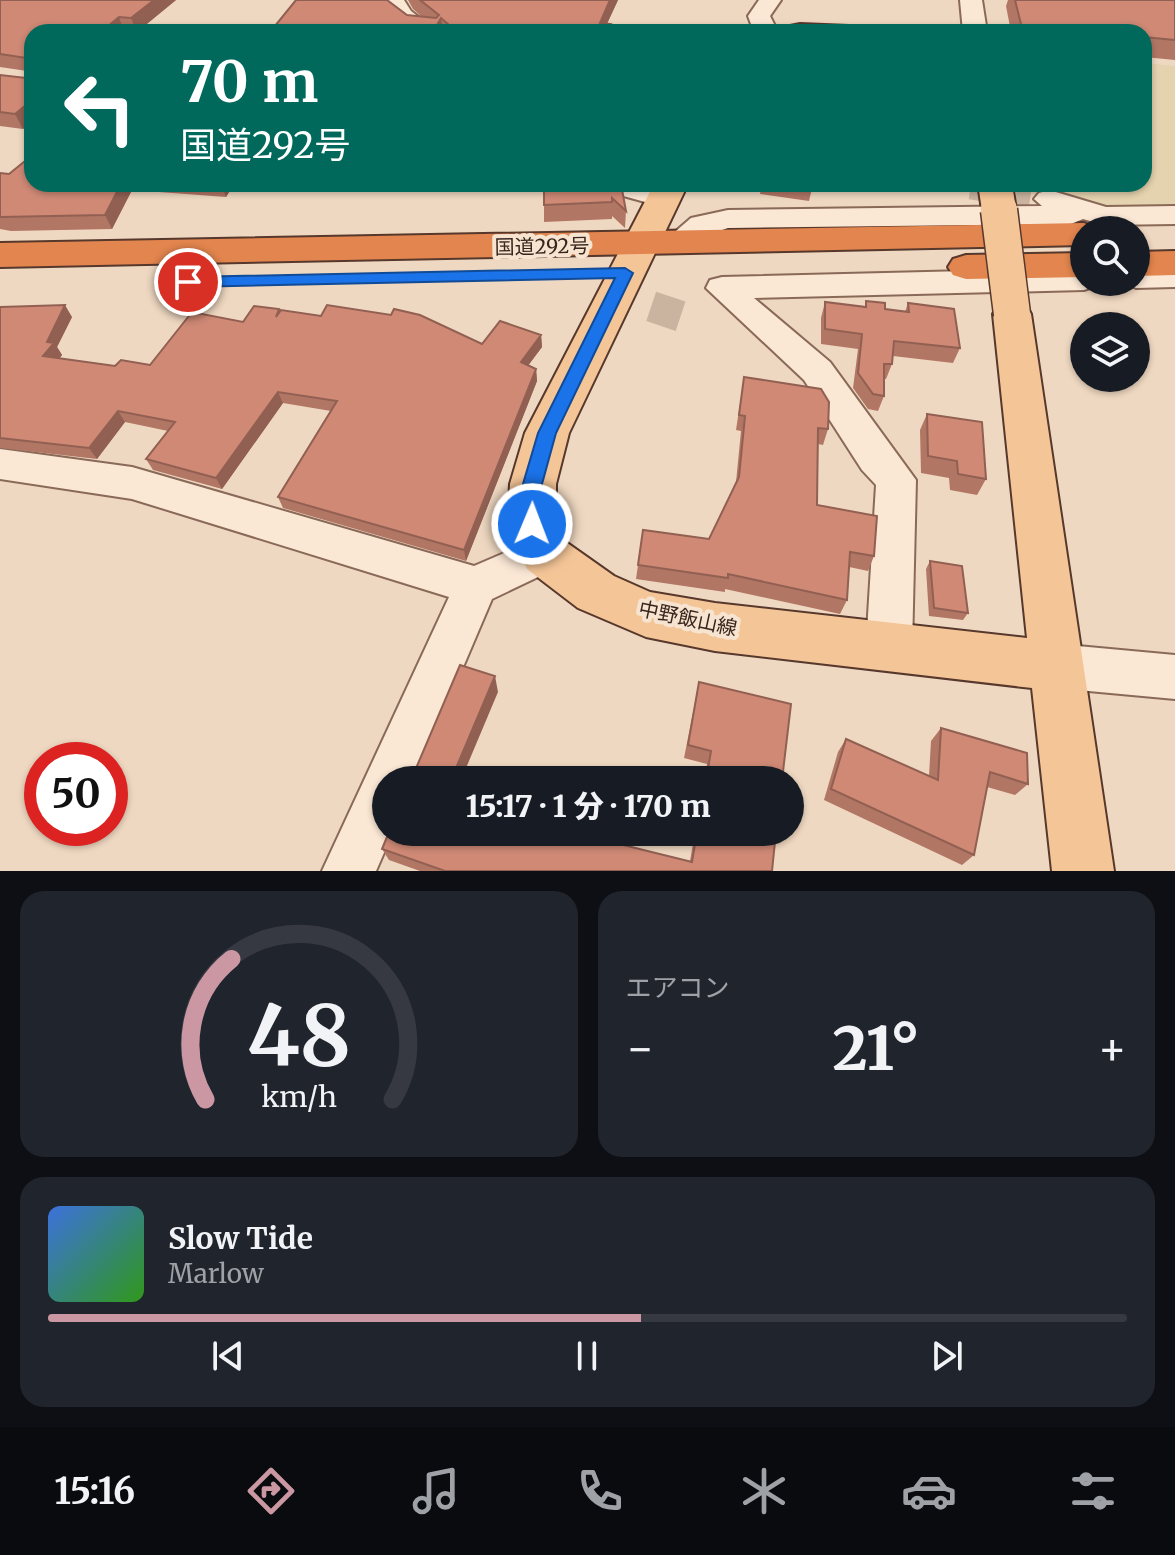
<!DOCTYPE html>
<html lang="ja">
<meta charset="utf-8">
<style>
body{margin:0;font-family:Merriweather,"Noto Sans JP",serif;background:#20242c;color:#f1f3f6;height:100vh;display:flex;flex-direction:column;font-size:30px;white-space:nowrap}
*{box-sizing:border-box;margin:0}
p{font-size:26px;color:#9ea1a6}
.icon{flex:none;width:44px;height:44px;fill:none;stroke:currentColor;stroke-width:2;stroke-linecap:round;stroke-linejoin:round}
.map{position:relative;height:871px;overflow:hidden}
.details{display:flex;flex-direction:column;gap:20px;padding:20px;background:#0d0f14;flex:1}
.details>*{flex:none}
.hud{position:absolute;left:24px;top:24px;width:1128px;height:168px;border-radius:24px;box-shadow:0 2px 6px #0004;background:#00695c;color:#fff;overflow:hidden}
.fabs{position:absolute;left:1070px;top:216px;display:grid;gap:16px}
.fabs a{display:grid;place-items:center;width:80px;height:80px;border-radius:50%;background:#171b24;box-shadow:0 2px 6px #0004;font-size:40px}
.speed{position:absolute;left:24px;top:742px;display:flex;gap:16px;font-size:40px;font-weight:700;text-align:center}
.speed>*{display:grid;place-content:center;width:104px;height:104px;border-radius:50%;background:#171b24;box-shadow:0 2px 6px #0004;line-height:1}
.speed .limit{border:12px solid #d22;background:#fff;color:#111}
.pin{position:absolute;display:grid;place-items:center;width:68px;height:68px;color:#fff;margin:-34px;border:4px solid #fff;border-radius:50%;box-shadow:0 2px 8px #0007}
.me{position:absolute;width:88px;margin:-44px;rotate:1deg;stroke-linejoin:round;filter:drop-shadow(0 0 6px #0008)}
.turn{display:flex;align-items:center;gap:28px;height:168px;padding:0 24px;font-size:36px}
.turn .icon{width:104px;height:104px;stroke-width:2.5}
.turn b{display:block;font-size:56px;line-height:68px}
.big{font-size:60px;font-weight:800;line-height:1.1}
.details .widget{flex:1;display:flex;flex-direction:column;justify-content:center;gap:12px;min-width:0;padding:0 28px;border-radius:24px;background:#20242c}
.details .dial{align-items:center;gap:0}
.dial svg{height:208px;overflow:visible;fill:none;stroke:#363941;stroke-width:7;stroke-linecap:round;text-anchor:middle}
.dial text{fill:#f1f3f6;stroke:none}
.song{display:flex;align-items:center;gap:24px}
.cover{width:96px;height:96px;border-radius:12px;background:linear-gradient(135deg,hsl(220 70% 55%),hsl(110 70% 35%))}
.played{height:8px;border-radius:4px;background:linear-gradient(90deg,#ca97a3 55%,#363941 55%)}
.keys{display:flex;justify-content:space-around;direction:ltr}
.heat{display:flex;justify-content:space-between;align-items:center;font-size:44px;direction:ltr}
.details .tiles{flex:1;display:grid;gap:20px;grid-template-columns:1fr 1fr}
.widget:last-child{grid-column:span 2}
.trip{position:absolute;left:372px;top:766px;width:432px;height:80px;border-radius:40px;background:#171b24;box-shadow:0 2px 6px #0004;font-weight:800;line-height:80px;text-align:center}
.tabs{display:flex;height:128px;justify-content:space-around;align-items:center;background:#090b0e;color:#9ea1a6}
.tabs .icon{width:56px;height:56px}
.tabs .active{color:#ca97a3}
.tabs b{font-size:36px;color:#f1f3f6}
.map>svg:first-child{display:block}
.farmland{fill:#e5d2ae}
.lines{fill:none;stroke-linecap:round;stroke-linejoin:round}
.minor-tunnel{stroke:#cab4a0;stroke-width:31;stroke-dasharray:31 15;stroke-linecap:butt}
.minor-casing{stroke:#896958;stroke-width:4}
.major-casing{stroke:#57382c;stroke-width:4}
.highway-casing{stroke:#57382c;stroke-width:4}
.minor{fill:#fae7d4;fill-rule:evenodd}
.major{fill:#f4c597;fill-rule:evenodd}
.highway{fill:#e2854e;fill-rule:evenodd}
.major-bridge-casing{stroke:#57382c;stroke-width:39;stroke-linecap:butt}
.major-bridge{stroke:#f4c597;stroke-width:36}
.wall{fill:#b27665}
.shaded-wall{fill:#916052}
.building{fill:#cf8975;stroke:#916052;stroke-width:2}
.route{fill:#1a73e8;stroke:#114b97;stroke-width:2}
.labels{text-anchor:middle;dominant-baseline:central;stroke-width:8;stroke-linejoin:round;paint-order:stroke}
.street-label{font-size:20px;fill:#38251d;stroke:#f6e4d0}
</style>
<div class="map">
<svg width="1175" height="871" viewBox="0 0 1175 871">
<rect width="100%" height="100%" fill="#efd8c1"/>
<path class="farmland" d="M1144,63l31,3v149l-71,1 -73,-23 -2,-9h115z"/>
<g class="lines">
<path class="minor-tunnel" d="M971,184l60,9
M661,326l13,-39"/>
<defs>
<path id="minor" d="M382,0h22l7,11 27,21c-32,0 -40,-4 -56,-32z
M759,0h22l-11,16 8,16h-24l-6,-16z
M960,0h22l5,32h-24z
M598,184h47l28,8 5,6 -5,6 -10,3 -61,-17z
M1049,190l57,17 69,-1v18l-71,1 -21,-6 -12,5 -343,4c-23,6 -37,28 -61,22l-5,-7 29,-25 37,-8 314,-4 -8,-7 5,-6z
M1175,267v20l-39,1 -14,-6h14v-14z
M1084,268v14h14l-3,4 -11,4 -330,8 76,64 86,118 -4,168 -7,15 -16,6 -16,-6 -7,-15 10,-163 -14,-15 -58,-90 -98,-92 4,-8 12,-3z
M0,449l132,18 342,99 70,-30 15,5 6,13 -6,13 -67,32 -77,181h-29v52h7l-17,39h-54l127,-274 -317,-98 -132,-20z
M1056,644l119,11v44l-119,-11 -16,-7 -7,-15 7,-15z"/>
<path id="major" d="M800,24l49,2 4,6h-67l4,-6z
M654,184h34l-119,249 -13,51v40l7,16 51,36 36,16 65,11 312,35 -34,-324 5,-9 14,-4 14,4 5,9 83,557h-62l-20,-183 -317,-37 -69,-14 -68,-29 -51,-39 -19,-45 2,-40 15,-51z
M978,184h34l4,26 -5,7 -12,3 -12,-3 -5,-7z"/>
<path id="highway" d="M1084,223l15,7h-15v15l-1084,22v-24z
M1175,251v24l-39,1v-24z
M1084,253v24l-118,2 -13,-4 -5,-8 5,-8 13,-4z"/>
</defs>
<use href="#minor" class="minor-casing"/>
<use href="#major" class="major-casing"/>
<use href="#highway" class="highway-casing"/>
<use href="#minor" class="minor"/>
<use href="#major" class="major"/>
<use href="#highway" class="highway"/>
<defs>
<path id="major-bridge" d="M999,210l13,104"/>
</defs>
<use href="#major-bridge" class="major-bridge-casing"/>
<use href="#major-bridge" class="major-bridge"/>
</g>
<path class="wall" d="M0,0h176l-39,32h-105v89l-9,8 -23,-3v-51l26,3 1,-7 -27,-4z
M408,0h210l-11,24 4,8h-341l118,-30 19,13 15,2 -9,-8z
M1008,0h167v60l-31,-3v-25h-133l-5,-26z
M0,173l32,11h202l-8,13 -94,-7 -20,39 -101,2 -11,-2z
M621,184l5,27 -1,17 -13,-12v3l-68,3v-17z
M762,184h51l-4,17 -49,-7z
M866,301l19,8 20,3 3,-9 52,45 -7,15 -60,-7 -1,8 -6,15h-2v17l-6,15 -10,-2 -15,-21 5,-39 -37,-5v-26l4,-16 40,5z
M0,307l72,10 -15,30 5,8 -3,4 56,7 35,-1 93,-43 37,-10 202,32 59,-9 1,12 -14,18 8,4 1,12 -71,180 -183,-53 -5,-11 53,-86 -48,-8 -61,86 -69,-19 -7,-11 22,-28 -43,-9 -28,37 -97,-11z
M744,377l84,52 -5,16 -5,-1 -1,61 57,51 -6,15 -19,-4 -2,33 -7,14 -115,-25v3l-89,-13 2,-14 71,-26 27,-57 5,-51 -5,-1z
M927,414l59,65 -9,16 -27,-5 -1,-12 -28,-5 -1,-43z
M930,561l38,52 -5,7 -34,-4 -3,-47z
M699,682l83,98h-78l3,-16 -23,-6z
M941,728l87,56 -13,11 -28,-8 -13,68 -12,10 -138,-65 14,-48 8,-13 83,37 2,-35z
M695,832h81l-4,39h-352l-31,-11 -7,-11 308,12z"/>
<path class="shaded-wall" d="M154,0h22l-39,32 -6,-14z
M610,0h8l-15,32 -3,-9z
M119,17l5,15h-23z
M441,18l2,14h-10z
M32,100v21l-9,8 -8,-15z
M121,184h8l3,6 -20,39 -7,-14z
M221,184h13l-8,13z
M65,305l7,12 -15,30 5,8 -11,13 -8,-12 4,-14z
M541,335l1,12 -20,27 -1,-12z
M536,369l1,12 -71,180 -2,-11z
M278,392l5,11 -61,86 -6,-11z
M118,411l7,11 -28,37 -8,-11z
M495,676l3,16 -37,88h-10z"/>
<path class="building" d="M0,0h154l-23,18 -12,-1 -18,15h-69v68l-17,14 -15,-2v-37l26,3 1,-20 -27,-4z
M296,0h91l20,15 29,3 3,-3 -19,-15h190l-10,23 11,1 -4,8h-150l-16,-14 -8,14h-163z
M1015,0h160v40l-31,-3v-5h-50l-43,-4 1,4h-29z
M30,157h2v27h89l-16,31 -105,2v-44l9,1z
M544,184h77l5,27 -14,-13v4l-68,3z
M787,184h26l-1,3z
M866,301l19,2v6l24,3 -1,-9 46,6 6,39 -66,-7 -2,23h-8v32l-11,-2 -15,-21 4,-39 -37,-5v-27l41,5z
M65,305l-18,37 7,1 -11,13 72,10 6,-6 29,5 42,-53 51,10 11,-16 25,3 -3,8 5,-7 40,6 6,-11 64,10 3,-6 26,6 62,29 18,-23 41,14 -20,27 15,7 -72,181 -186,-53 59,-96 -59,-9 -62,86 -70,-19 29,-37 -57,-11 -29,37 -89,-10v-131z
M744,377l77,12 8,13 -1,27 -10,-1 -1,77 60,11 -3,40 -24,-4 -3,48 -119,-26v4l-90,-13 5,-35 66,9 30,-62 6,-61 -6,-1z
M927,414l55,8 4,57 -28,-5 -1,-13 -29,-5z
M930,561l32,5 6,47 -34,-5z
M460,665l35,11 -44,104h-40z
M699,682l92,22 -9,76h-76l5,-29 -23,-6z
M941,728l86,25 1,31 -38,-12 -16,83 -143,-66 15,-50 92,41z
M389,832h182l121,30 5,-30h79l-4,39h-327l-63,-22z"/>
<path class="route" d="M625,268l8,5 -77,160 -14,51v40l-3,6 -7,2 -7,-2 -3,-6 1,-40 15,-51 77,-155 -427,9 -8,-5 8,-5z"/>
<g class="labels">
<g class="street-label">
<text transform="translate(542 246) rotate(-1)">国道292号</text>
<text transform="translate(688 618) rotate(12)">中野飯山線</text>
</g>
</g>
</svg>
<div class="fabs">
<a><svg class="icon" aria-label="search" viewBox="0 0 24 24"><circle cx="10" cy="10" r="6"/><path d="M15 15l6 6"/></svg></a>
<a><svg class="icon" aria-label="layers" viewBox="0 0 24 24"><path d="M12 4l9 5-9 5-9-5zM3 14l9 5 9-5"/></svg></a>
</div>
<div class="speed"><div class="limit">50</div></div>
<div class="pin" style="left:188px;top:282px;background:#d93025"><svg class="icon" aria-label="arrive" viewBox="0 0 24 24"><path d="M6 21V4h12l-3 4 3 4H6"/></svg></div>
<svg class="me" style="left:532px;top:524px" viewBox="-20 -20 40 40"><circle r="17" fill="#1a73e8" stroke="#fff" stroke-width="3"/><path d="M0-11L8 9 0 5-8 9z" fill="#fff"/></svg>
<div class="trip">15:17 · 1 分 · 170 m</div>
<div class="hud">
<div class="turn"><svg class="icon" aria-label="left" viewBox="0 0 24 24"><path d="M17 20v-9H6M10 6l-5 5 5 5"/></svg><div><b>70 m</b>国道292号</div></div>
</div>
</div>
<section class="details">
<div class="tiles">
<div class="widget dial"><svg viewBox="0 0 100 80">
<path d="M14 69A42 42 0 1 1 86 69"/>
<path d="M14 69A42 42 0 0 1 24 15" stroke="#ca97a3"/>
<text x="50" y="56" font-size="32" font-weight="700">48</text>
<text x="50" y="72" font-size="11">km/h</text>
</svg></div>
<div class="widget"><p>エアコン</p>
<div class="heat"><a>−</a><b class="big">21°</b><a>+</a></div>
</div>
<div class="widget">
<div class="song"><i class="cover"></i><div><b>Slow Tide</b><p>Marlow</p></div></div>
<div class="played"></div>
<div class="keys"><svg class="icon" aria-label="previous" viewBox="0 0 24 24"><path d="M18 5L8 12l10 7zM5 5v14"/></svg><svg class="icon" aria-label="pause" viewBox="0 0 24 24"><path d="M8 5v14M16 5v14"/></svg><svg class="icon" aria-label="next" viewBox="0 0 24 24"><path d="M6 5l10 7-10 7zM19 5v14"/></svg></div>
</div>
</div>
</section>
<nav class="tabs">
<b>15:16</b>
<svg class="icon active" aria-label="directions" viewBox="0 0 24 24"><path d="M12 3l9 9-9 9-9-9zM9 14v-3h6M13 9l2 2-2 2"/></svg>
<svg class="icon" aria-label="music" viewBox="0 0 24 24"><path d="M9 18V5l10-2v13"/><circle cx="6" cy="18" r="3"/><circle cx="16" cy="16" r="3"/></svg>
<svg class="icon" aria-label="phone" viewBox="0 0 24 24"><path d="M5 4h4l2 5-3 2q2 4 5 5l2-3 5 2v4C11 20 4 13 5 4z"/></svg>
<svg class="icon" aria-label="climate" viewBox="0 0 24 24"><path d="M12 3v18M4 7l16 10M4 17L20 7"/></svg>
<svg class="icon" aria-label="car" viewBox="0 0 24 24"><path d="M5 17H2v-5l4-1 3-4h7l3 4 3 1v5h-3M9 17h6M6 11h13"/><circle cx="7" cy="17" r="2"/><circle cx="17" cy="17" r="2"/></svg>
<svg class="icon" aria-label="filters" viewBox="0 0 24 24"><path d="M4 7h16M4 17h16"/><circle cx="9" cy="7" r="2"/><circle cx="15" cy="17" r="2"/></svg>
</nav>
